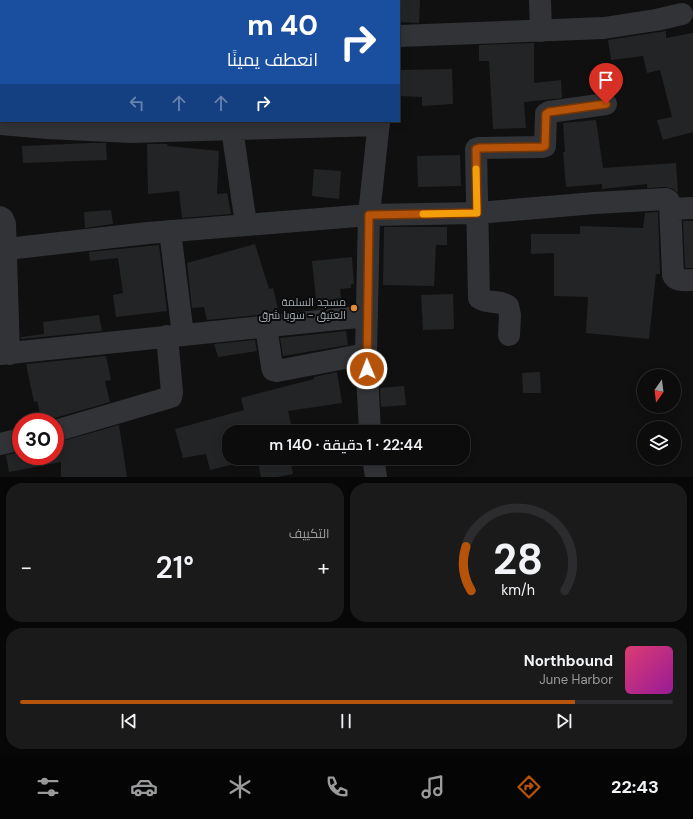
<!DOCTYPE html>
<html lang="ar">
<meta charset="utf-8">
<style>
body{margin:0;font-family:"DM Sans",Cairo,sans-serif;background:#1a1a1b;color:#f1f3f6;direction:rtl;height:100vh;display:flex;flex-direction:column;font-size:15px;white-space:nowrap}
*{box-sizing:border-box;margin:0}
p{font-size:13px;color:#9a9b9d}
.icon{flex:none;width:22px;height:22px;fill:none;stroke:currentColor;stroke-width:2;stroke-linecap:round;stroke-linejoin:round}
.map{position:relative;height:477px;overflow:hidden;direction:ltr}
.panel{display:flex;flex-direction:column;gap:6px;padding:6px;background:#070707;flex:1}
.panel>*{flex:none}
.top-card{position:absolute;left:0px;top:0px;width:400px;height:122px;box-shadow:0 2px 10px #0003,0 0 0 1px #2c2c2e;direction:rtl;background:#1a4fa0;color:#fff;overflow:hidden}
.needle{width:26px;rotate:194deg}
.tools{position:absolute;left:637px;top:369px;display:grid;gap:8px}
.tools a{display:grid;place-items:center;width:44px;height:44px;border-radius:50%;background:#0c0c0d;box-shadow:0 2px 10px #0003,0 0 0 1px #2c2c2e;font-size:20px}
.speed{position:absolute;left:12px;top:413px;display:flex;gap:8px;font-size:20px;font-weight:700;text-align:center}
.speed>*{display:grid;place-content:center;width:52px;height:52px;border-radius:50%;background:#0c0c0d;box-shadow:0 2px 10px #0003,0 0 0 1px #2c2c2e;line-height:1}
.speed .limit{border:6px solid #d22;background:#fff;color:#111}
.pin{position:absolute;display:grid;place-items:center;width:34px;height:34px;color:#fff;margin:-41px -17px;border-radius:50% 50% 50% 0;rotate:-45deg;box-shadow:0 0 4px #0007}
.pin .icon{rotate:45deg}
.me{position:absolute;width:44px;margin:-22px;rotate:359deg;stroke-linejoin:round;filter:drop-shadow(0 0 3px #0008)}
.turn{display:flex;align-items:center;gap:14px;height:84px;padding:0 16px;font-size:18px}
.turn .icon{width:52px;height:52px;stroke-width:2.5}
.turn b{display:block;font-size:28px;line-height:34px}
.lanes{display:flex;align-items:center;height:38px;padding:0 16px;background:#0003;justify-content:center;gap:20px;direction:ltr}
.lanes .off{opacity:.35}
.big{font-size:30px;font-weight:600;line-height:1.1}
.panel .tile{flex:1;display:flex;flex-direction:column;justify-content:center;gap:6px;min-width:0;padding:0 14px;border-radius:16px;background:#1a1a1b}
.panel .dial{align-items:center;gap:0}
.dial svg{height:104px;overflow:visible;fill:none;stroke:#2c2c2e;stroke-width:7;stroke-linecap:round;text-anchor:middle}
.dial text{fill:#f1f3f6;stroke:none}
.song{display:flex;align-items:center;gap:12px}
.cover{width:48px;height:48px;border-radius:6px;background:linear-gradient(135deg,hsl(340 70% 55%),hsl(300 70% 35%))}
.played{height:4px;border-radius:2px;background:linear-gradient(90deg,#b45309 85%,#2c2c2e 85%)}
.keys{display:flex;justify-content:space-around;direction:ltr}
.heat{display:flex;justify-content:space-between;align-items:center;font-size:22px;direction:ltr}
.panel .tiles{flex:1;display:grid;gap:6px;grid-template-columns:1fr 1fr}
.tile:last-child{grid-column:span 2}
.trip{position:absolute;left:222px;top:425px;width:248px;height:40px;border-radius:16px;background:#0c0c0d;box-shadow:0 2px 10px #0003,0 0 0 1px #2c2c2e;font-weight:600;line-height:40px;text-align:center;direction:rtl}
.tabs{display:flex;height:64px;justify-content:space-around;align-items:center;background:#050505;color:#9a9b9d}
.tabs .icon{width:28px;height:28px}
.tabs .current{color:#b45309}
.tabs b{font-size:18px;color:#f1f3f6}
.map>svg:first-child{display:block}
.building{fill:#232425}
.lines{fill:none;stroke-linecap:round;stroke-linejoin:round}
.minor{stroke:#323336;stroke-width:22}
.route-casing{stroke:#753606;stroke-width:10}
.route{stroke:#b45309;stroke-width:7}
.slow{stroke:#f59e0b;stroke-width:7}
.poi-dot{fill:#e28b37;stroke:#0b0b0c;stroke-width:1.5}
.labels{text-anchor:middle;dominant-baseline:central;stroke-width:4;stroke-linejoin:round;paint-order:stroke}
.poi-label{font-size:11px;fill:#a2aab1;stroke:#0b0b0c;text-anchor:end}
</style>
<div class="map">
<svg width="693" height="477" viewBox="0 0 693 477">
<rect width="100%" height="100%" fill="#101011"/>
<path class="building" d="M401,0h19l-1,23 -20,-1v-20h2z
M666,31v7l27,-5v99l-30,8 -6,-20 15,-3 -12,-47 -13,3 -4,-17 -32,4 -3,-20z
M534,43v40l27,-3 1,18 -38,4 2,26 -33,1 -4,-68h-10v-16z
M452,69l1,35 -31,2v-9l-23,-1v-26z
M596,120l7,48 73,-5 2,30 -5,-4 -7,-2 -19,1v-4l-45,5v-5l-36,3 -3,-35h2l-2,-29z
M91,143h15l1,17 -84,3 -1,-17z
M147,144h20l1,2 51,5 -2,43 10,-1 4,21 -49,4 -3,-27 -31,3z
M460,155l1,31 -43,1 -1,-31z
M314,169l27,2 -2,28 -27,-3z
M111,210l2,14 -28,4 -1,-16z
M658,212l2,62h-4l-7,65 -63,-6 2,-36 -34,-1v-43l-23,1v-20h49v-8l63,2 2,-15z
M683,221h10v47h-8z
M384,227h63v18h-11l-2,41 -51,-1z
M255,244l14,45 4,-1 6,25 -72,7 -3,-13 -12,1 -5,-45z
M159,245l8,66 -51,6 -3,-22 10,-2 -5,-35 -28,3 -1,-9z
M352,257l2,27h-3v4l-11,1 2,17 -25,3 -5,-48z
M453,294l1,35 -31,1 -2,-35z
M99,315l3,16 -81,8v-2l23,-3 -1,-12z
M346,331l2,14 -65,11 -3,-18z
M255,340l2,11 -39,6 -4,-13z
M106,356l5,24 -6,1 5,21 -59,17 -5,3h-4l-5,-21 -3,1 -8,-38z
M337,372l5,31 -54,8 5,21h-64v26h9v5l-28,7 -4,-16 -23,4 -8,-29 69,-19 -3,-12 73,-19v-2z
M540,372l1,21h-18l-1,-20z
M404,386l2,19 -25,2 -1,-19z
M119,425l8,52h-66v-15l-52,10 -3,-17 15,-3v4h34v-13z
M257,458h33l3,16 -16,3h-16z"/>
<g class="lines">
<path class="minor" d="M133,0v1
M540,0l1,31
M383,1v-1
M399,36l205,-8 52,-8 26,-6
M0,124l48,4 83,4 248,-7
M232,129l14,95
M670,209l23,-1
M0,217l3,2 2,5 4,130
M170,231l13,104
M7,249l141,-16 221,-18 108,-2 118,-10 71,-4 3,2 1,3 3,71c3,7 13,5 20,5
M266,326l6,41 1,3 4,1 89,-17
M509,335l1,-20 -2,-9c-10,-7 -18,-1 -29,-8l-3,-149 3,-1 63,-1 3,-1 1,-32 3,-2 57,-8
M0,354l367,-38
M55,431l116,-34 1,-5 -5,-56
M370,432l-4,-78 3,-139 10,-94
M0,444l21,-5
M373,458l3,19"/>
</g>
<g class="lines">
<defs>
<path id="route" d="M367,369l2,-154 108,-2 -1,-64 3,-1 63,-1 3,-1 1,-32 3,-2 57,-8"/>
</defs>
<use href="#route" class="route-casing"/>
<use href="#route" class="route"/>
<path class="slow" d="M423,214l54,-1 -1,-44"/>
</g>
<circle class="poi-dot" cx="354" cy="308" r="4"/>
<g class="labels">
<g class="poi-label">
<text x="346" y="302">مسجد السلمة<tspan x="346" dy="13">العتيق - سوبا شرق</tspan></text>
</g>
</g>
</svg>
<div class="tools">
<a><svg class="needle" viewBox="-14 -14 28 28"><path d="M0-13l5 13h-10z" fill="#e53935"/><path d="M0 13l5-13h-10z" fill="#9a9b9d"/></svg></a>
<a><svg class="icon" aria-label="layers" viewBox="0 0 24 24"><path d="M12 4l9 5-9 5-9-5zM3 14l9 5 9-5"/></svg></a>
</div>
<div class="speed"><div class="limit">30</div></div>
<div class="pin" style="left:606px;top:104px;background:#d93025"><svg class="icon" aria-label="arrive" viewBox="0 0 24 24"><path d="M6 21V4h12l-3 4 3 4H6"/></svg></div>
<svg class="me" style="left:367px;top:369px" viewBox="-20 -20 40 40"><circle r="17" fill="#b45309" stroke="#fff" stroke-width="3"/><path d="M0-11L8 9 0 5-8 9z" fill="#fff"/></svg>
<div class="trip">22:44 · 1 دقيقة · 140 m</div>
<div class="top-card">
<div class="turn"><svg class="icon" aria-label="right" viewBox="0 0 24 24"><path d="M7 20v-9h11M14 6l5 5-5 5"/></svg><div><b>40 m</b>انعطف يمينًا</div></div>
<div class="lanes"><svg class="icon off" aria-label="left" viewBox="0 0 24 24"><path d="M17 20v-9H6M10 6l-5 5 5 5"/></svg><svg class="icon off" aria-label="ahead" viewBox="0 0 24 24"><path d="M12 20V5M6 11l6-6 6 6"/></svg><svg class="icon off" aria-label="ahead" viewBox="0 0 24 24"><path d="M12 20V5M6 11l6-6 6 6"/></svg><svg class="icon" aria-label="right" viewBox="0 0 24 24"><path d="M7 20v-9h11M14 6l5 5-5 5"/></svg></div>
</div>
</div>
<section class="panel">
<div class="tiles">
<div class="tile dial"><svg viewBox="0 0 100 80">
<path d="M14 69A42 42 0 1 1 86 69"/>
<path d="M14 69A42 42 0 0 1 10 35" stroke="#b45309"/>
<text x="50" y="56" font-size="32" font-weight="700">28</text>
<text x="50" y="72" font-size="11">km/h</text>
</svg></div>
<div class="tile"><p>التكييف</p>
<div class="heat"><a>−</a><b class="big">21°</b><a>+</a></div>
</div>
<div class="tile">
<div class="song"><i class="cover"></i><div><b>Northbound</b><p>June Harbor</p></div></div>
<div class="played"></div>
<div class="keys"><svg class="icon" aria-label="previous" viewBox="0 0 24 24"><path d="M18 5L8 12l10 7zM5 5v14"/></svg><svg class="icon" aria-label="pause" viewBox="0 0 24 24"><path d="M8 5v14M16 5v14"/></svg><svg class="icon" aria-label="next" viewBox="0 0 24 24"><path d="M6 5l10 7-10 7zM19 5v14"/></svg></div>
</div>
</div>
</section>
<nav class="tabs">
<b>22:43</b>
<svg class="icon current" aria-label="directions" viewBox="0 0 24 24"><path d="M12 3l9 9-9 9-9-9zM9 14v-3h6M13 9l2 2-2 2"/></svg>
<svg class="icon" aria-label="music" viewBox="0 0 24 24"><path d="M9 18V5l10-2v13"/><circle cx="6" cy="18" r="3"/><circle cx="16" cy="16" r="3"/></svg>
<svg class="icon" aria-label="phone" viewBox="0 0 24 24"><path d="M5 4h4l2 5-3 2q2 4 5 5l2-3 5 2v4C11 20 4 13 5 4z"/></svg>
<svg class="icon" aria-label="climate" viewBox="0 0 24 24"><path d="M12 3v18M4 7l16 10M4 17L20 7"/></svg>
<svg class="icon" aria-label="car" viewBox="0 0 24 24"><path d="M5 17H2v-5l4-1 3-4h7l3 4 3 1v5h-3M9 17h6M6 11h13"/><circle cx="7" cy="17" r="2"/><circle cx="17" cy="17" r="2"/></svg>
<svg class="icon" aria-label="filters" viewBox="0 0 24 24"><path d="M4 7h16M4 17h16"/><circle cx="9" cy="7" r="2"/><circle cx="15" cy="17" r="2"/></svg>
</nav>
